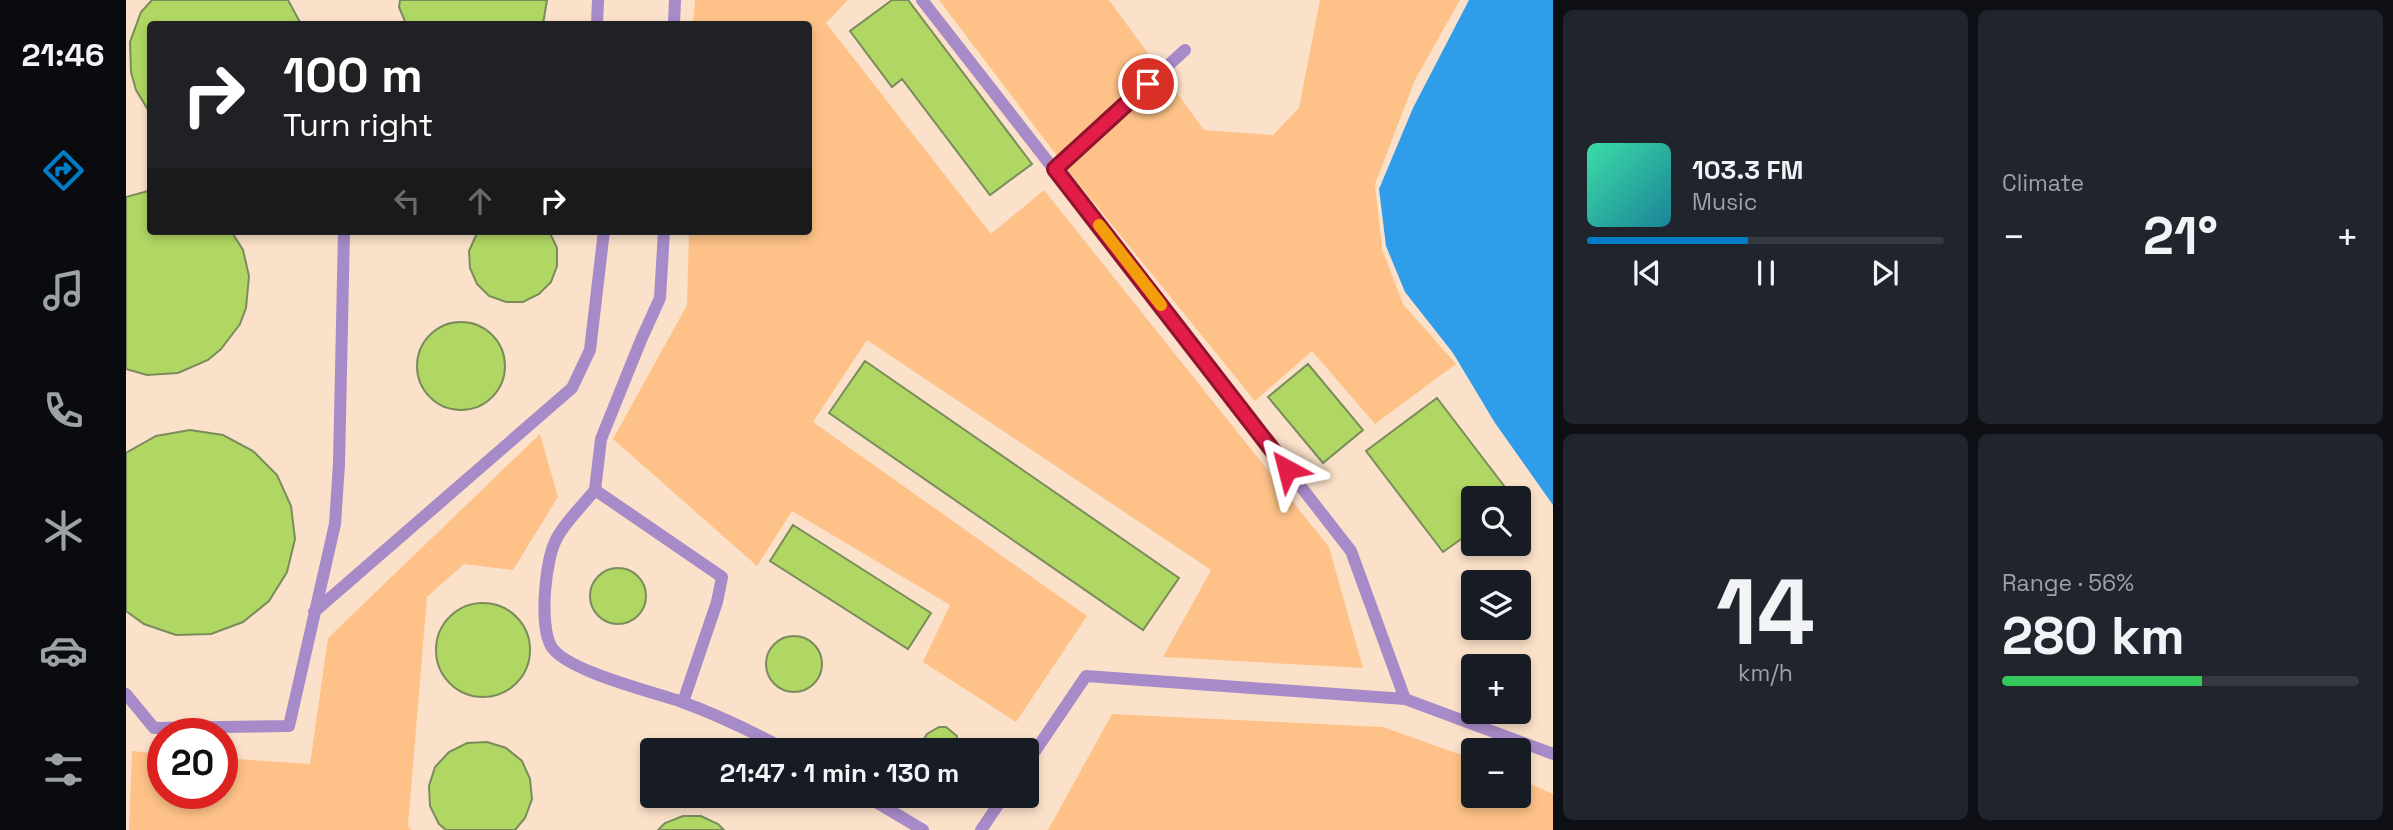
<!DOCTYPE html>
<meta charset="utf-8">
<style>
body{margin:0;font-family:"Space Grotesk",sans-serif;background:#20242c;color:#f1f3f6;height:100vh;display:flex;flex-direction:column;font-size:26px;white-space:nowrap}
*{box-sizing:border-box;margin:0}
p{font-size:23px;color:#9ea1a6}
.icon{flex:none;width:38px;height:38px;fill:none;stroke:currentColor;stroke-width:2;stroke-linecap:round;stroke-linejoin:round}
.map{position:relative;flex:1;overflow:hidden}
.sheet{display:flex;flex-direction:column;gap:10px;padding:10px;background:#0d0f14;width:840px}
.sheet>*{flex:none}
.top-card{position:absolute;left:21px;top:21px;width:665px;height:214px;border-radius:7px;box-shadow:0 4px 10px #0003;background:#202124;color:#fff;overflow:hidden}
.tools{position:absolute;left:1335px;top:486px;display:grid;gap:14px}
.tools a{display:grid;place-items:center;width:70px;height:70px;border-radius:7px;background:#171b24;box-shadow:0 4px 10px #0003;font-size:35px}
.speed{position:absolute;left:21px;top:718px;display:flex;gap:14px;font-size:35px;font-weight:700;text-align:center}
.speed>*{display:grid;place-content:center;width:91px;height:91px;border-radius:50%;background:#171b24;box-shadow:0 4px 10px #0003;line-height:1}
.speed .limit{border:10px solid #d22;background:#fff;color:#111}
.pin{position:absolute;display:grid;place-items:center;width:60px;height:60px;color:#fff;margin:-30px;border:4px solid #fff;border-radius:50%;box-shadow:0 2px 7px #0007}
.me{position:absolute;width:77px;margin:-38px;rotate:322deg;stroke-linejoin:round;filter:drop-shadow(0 0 5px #0008)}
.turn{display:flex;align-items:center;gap:24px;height:147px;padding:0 21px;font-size:32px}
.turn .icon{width:91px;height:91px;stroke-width:2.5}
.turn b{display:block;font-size:49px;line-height:60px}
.lanes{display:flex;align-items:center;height:66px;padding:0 21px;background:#0003;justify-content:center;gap:35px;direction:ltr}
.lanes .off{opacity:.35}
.big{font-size:52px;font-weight:800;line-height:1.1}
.sheet .card{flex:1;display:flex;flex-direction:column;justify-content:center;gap:10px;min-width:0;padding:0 24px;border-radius:10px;background:#20242c}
.sheet .dial{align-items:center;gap:0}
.dial b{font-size:91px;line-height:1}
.song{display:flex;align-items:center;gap:21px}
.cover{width:84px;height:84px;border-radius:10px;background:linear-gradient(135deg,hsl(160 70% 55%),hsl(190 70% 35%))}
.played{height:7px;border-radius:4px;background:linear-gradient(90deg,#007dc6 45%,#363941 45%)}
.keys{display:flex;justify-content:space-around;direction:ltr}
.heat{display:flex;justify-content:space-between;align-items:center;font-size:38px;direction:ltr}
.charge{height:10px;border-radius:5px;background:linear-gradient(90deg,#34c759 56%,#363941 0)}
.sheet .tiles{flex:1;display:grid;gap:10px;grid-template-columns:repeat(2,1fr)}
.trip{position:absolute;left:514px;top:738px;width:399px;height:70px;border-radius:7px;background:#171b24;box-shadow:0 4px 10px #0003;font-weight:800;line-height:70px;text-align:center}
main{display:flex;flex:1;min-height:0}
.tabs{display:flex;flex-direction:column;width:126px;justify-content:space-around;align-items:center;background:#090b0e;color:#9ea1a6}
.tabs .icon{width:49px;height:49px}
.tabs .current{color:#007dc6}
.tabs b{font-size:32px;color:#f1f3f6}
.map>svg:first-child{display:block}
.green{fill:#fec288}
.water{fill:#309dea}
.building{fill:#b0d763;stroke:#7a8c5c;stroke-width:2}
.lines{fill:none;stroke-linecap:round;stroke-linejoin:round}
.service{stroke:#a78ac8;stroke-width:12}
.route-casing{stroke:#92132f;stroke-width:18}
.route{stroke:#e11d48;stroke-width:12}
.slow{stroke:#f59e0b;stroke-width:12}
</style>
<main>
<nav class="tabs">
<b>21:46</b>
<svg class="icon current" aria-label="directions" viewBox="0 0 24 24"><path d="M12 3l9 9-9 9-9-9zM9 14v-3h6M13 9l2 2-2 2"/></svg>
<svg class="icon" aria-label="music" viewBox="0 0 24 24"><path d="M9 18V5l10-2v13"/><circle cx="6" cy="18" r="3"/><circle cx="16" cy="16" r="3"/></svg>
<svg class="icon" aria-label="phone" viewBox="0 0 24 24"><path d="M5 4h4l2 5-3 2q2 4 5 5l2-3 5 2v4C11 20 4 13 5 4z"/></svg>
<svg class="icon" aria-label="climate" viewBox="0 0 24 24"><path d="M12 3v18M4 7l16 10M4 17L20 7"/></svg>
<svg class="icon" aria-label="car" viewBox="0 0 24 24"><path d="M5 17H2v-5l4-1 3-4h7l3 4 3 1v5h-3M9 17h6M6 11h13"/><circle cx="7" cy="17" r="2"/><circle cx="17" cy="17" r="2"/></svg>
<svg class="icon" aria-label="filters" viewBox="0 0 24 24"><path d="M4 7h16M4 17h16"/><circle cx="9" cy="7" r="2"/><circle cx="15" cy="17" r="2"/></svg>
</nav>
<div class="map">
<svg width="1427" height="830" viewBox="0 0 1427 830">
<rect width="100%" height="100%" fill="#fbe1c9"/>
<path class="green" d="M569,0h153l-22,23 165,211 53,-44 285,357 34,121 -200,-11 48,-87 -344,-230 -54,82 274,194 -71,106 -93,-60 27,-57 -158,-94 -35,55 -144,-127 74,-134 2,-74h119v-207h-115z
M813,0h170l95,130 69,5 26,-27 21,-108h140l-45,80 -40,104 7,65 21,55 53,60 -81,60 -63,-73 -57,50 -182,-224z
M414,434l18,63 -45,73 -49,-6 -37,33 -19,229 3,4h-282l3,-79 31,3v39h59v-35l88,6 18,-126z
M986,714l271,13 90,32 1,37h45v-17l34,15v36h-505z"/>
<path class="water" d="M1343,0h84v505l-58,-82 -42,-70 -48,-61 -19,-46 -7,-57 34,-81z"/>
<path class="building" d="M26,0h136l13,24h-151v89l-14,-23 -5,-18 -1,-30 11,-30z
M274,0h147l-4,24h-137l-7,-17z
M766,0h16l124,164 -42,31 -88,-116 -10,8 -42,-56z
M22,191h2v40h81l12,19 6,26 -3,32 -6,16 -19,25 -13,11 -30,13 -31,2 -21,-6v-172z
M352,231h71l8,17v18l-6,16 -12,12 -16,8h-17l-17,-6 -12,-12 -7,-16 -1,-17z
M291 366a44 44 0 1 1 88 0a44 44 0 1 1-88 0Z
M739,361l314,217 -36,52 -314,-217z
M1182,364l55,66 -40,33 -55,-66z
M1311,398l77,101h-40v31l-31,22 -77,-101z
M64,430l33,5 30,16 24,24 14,31 4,33 -8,33 -18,29 -26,21 -32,12 -35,1 -32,-11 -18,-13v-158l30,-17z
M667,525l138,88 -23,36 -138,-88z
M464 596a28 28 0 1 1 56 0a28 28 0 1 1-56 0Z
M310 650a47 47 0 1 1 94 0a47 47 0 1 1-94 0Z
M640 664a28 28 0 1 1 56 0a28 28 0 1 1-56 0Z
M813,727h7l11,9 1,15h-33l-1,-12 3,-5z
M361,742l19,6 16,13 8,18 2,20 -7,19 -10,12h-69l-7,-6 -9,-18 -1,-20 6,-19 14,-15 18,-9z
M557,816h18l17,8 6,6h-66l7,-7z"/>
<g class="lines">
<path class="service" d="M796,0l429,551 54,148
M471,24l1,-24
M548,24l1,-24
M929,169l130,-119
M469,490l6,-51 40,-99 19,-42 4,-67
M188,612l258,-224 18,-38 14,-119
M0,694l28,34 135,-2 46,-202 4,-60 5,-233
M557,702l34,-100 5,-25 -127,-87c-12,15 -28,30 -37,46 -13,21 -19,88 -7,110 14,25 103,46 131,56 36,13 73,31 107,49
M901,763l59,-87 319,23 148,55
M740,796l57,34
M855,830l23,-34"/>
</g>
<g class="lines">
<defs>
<path id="route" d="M1022,84l-93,85 232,300"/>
</defs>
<use href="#route" class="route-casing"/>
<use href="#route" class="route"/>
<path class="slow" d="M973,225l62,80"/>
</g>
</svg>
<div class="tools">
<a><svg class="icon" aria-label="search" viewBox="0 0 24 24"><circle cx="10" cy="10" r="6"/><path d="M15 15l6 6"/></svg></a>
<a><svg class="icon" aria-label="layers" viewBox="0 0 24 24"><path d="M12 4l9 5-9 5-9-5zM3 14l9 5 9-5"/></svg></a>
<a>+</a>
<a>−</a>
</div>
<div class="speed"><div class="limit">20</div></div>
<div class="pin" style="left:1022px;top:84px;background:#d93025"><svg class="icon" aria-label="arrive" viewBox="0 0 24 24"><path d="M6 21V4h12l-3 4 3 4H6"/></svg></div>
<svg class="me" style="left:1161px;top:469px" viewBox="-20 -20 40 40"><path d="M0-17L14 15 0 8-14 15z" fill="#e11d48" stroke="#fff" stroke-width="4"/></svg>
<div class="trip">21:47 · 1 min · 130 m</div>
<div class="top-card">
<div class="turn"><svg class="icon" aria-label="right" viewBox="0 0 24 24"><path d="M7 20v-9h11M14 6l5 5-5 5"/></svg><div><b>100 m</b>Turn right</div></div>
<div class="lanes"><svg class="icon off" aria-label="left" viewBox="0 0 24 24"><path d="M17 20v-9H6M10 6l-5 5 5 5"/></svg><svg class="icon off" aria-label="ahead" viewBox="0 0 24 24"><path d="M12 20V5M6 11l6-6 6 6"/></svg><svg class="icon" aria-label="right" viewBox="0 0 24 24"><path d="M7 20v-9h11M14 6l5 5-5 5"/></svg></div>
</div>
</div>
<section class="sheet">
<div class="tiles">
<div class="card">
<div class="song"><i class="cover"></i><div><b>103.3 FM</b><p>Music</p></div></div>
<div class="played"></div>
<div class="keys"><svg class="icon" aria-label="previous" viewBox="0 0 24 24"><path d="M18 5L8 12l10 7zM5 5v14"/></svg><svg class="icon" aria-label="pause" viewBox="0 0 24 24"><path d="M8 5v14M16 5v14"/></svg><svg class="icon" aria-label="next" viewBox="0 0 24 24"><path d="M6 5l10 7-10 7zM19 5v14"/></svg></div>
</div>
<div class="card"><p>Climate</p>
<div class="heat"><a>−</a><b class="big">21°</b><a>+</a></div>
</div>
<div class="card dial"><b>14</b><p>km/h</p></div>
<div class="card"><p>Range · 56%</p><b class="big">280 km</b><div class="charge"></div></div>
</div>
</section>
</main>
